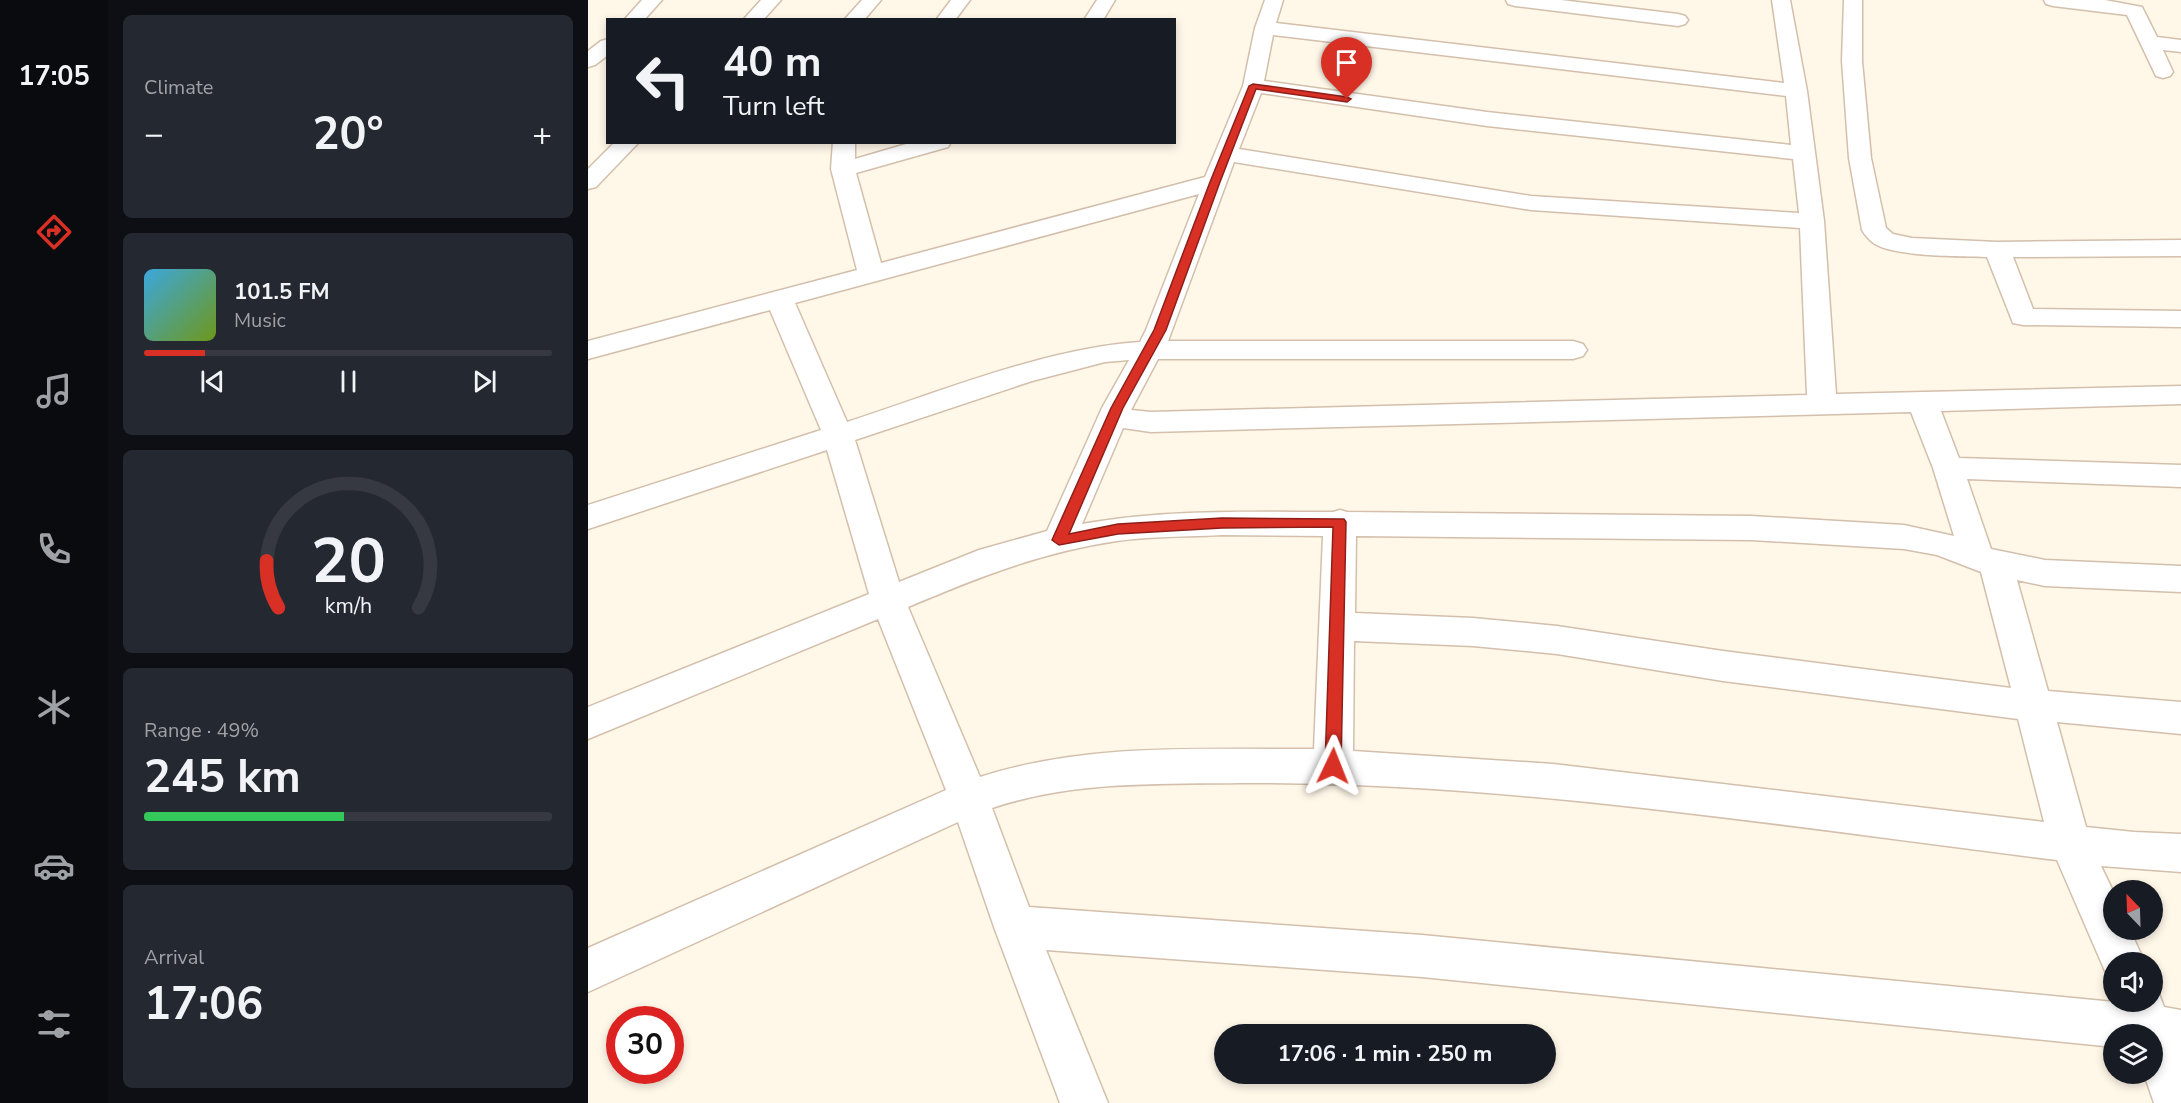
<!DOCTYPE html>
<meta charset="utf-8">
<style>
body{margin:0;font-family:"Nunito Sans",sans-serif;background:#242831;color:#f1f3f6;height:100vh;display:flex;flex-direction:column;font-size:22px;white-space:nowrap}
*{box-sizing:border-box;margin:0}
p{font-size:20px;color:#9ea1a6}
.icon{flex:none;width:33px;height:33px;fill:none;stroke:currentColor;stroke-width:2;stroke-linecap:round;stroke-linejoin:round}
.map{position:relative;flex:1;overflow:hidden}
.drawer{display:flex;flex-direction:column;gap:15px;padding:15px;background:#0d0f14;width:480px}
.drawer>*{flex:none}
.top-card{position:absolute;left:18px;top:18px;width:570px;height:126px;border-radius:0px;box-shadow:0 3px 9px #0003;background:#171b24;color:#f1f3f6;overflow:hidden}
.needle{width:39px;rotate:337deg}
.controls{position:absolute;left:1515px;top:880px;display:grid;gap:12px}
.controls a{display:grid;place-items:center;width:60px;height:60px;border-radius:50%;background:#171b24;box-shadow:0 3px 9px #0003;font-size:30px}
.speed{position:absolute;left:18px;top:1006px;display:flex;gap:12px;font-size:30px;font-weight:700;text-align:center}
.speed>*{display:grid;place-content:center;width:78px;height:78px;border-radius:50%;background:#171b24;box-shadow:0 3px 9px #0003;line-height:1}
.speed .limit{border:9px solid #d22;background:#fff;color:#111}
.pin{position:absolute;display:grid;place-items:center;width:51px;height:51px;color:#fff;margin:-62px -26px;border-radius:50% 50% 50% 0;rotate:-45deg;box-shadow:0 0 6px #0007}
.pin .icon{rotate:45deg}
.me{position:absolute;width:66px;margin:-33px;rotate:2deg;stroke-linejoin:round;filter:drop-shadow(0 0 4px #0008)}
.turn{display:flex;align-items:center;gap:21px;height:126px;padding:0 18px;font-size:27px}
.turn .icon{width:78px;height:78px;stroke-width:2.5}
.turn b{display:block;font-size:42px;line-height:51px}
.big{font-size:45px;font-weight:700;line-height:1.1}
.drawer .tile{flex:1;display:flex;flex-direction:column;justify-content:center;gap:9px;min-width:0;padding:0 21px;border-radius:9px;background:#242831}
.drawer .dial{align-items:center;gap:0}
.dial svg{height:156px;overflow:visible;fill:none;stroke:#363941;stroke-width:7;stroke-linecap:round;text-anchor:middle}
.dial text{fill:#f1f3f6;stroke:none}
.song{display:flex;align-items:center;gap:18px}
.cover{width:72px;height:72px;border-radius:9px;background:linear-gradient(135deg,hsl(200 70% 55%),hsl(80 70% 35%))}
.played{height:6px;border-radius:3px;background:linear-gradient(90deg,#d93025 15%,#363941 15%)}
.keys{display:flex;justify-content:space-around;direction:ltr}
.heat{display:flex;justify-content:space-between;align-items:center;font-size:33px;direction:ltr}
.charge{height:9px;border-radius:4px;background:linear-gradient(90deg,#34c759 49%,#363941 0)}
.trip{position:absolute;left:626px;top:1024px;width:342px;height:60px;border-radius:30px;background:#171b24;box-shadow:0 3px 9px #0003;font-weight:700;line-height:60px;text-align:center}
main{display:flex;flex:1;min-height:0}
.menu{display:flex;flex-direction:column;width:108px;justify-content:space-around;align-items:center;background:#090b0e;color:#9ea1a6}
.menu .icon{width:42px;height:42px}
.menu .selected{color:#d93025}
.menu b{font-size:27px;color:#f1f3f6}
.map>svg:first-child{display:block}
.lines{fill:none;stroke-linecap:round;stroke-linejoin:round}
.minor-casing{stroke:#d3bfab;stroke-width:3}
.minor{fill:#fff;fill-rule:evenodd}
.route{fill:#d93025;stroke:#8d1f18;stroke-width:1.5}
</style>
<main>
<nav class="menu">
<b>17:05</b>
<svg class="icon selected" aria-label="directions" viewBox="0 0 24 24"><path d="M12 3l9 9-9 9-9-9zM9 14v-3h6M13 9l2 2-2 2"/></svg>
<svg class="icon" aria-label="music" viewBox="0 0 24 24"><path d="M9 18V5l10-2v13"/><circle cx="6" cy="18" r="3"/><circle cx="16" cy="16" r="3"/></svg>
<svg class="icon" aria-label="phone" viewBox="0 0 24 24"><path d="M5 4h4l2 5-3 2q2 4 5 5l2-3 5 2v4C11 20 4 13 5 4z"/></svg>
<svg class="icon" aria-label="climate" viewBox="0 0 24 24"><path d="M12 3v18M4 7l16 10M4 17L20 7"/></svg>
<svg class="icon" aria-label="car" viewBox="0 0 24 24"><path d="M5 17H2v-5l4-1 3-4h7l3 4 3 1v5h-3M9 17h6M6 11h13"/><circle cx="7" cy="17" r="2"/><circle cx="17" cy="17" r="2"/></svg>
<svg class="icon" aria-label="filters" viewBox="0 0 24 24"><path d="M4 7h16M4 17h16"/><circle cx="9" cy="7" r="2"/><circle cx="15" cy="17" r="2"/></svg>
</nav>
<section class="drawer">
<div class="tile"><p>Climate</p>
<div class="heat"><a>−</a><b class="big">20°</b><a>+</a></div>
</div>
<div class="tile">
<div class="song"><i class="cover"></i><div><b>101.5 FM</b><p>Music</p></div></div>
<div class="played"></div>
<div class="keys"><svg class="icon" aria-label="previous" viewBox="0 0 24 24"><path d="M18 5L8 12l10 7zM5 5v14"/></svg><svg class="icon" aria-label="pause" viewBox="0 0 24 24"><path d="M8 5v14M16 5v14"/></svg><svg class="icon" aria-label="next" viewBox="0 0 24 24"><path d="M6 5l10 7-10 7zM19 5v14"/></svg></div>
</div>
<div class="tile dial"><svg viewBox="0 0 100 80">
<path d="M14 69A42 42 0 1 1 86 69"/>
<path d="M14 69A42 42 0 0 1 8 45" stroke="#d93025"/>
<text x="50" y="56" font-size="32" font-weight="700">20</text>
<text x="50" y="72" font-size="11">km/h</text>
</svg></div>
<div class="tile"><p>Range · 49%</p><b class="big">245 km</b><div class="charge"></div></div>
<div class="tile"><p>Arrival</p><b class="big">17:06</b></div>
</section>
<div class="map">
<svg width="1593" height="1103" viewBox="0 0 1593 1103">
<rect width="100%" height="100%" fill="#fff7e8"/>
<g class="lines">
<defs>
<path id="minor" d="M54,0h20l-18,20h-20z
M173,0h20l-18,20h-20z
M274,0h19l-17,20h-20z
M363,0h19l-15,20h-19z
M509,0h18l-12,20h-19z
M677,0h18l-7,23 508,60 -12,-83h18l17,91 17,130 12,173 345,-8v18l-240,7 18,47 222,7v22l-214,-8 24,70 54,11 136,6v26l-136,-6 -28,-6 31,111 133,11v32l-124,-12 29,105 48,5 47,2v38l-80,-6 13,27v37h16l15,33h-31v18l-6,-3 -51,-118c-269,-33 -543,-78 -814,-77 -85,1 -170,-2 -251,25l37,99 393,28 692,67h38v-17l4,1 8,21 17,3v93h-27l-10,-29h8v-39h-38v12l-692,-70 -376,-27 62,153h-48l-66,-176 -36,-105 -370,170v-44l358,-158 -68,-171 -290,120v-32l281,-113 -42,-144 -239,79v-24l233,-75 -51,-120 -182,49v-18l269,-71 -26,-101 2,-27h22v17l58,-17h38l-3,5 -92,26 25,90 324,-86 38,-91 12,-58zM685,35l513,61 5,49 -304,-33 -223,-31zM673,93l226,33 306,33 6,54 -268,-17 -292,-47zM646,162l297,48 269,18 7,167 -656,17 -20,-2 27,-51h415l10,-3 4,-6 -4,-6 -10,-3h-405zM611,194l-53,136 -6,12c-94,6 -203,51 -293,80l-52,-119zM541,360l-27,48 -55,123 -68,19 -80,32 -44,-142 177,-59 73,-19zM1323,412l22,56 21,68 -50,-11 -153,-9 -404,-4 -7,-2 -7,2c-83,0 -168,-3 -251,12l41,-96 28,4zM634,535l101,1 -9,213c-113,1 -225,-7 -334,28l-72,-170c69,-29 133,-55 209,-66 34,-5 70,-4 105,-6zM768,536l395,4 153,9 33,6 44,17 30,116 -288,-37 -166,-25 -84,-8 -118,-5zM766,641l119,5 84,8 166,27 295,38 26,103 -491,-58 -200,-13z
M918,0h55l117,14 7,2 3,4 -3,4 -7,2 -163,-20 -7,-2z
M1256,0h18v61l9,97 15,70 7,6 19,4 85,4 184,-2v16l-168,1 20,52 148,2v16l-158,-2 -10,-2 -26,-66c-27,-1 -90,0 -112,-13 -5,-3 -10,-9 -13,-14l-13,-72 -7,-97z
M1456,0h61l37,7 15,30 24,3v12l-18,-2 10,22 -3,4 -7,2 -7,-2 -29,-61 -74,-9 -7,-2z
M20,39v16l-13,10 -7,2v-16l13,-10z
M27,142h24l-43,45 -8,2v-20z"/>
</defs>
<use href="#minor" class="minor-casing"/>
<use href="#minor" class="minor"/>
</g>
<path class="route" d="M665,84l94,13 4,2 -4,3 -91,-13 -36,93 -54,148 -43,78 -54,126 49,-10 104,-6 122,1 2,3 -5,244 -3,4 -5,3 -6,-3 -2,-4 8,-239 -111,1 -104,6 -59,11 -7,-5 59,-132 43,-78 56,-148 39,-96z"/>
</svg>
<div class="controls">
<a><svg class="needle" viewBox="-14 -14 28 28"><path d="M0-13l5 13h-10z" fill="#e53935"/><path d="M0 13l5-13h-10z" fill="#9ea1a6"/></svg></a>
<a><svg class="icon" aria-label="sound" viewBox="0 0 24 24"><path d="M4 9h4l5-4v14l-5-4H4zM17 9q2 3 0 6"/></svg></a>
<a><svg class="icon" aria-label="layers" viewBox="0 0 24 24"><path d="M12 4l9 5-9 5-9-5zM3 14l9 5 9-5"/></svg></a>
</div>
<div class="speed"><div class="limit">30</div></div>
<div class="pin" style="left:759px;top:99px;background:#d93025"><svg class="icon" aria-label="arrive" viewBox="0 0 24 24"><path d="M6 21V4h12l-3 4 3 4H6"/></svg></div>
<svg class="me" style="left:745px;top:766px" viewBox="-20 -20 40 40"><path d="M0-17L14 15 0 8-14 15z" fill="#d93025" stroke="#fff" stroke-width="4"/></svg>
<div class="trip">17:06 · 1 min · 250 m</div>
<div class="top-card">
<div class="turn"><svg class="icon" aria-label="left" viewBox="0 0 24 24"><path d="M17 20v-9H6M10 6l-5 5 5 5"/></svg><div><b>40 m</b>Turn left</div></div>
</div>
</div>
</main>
